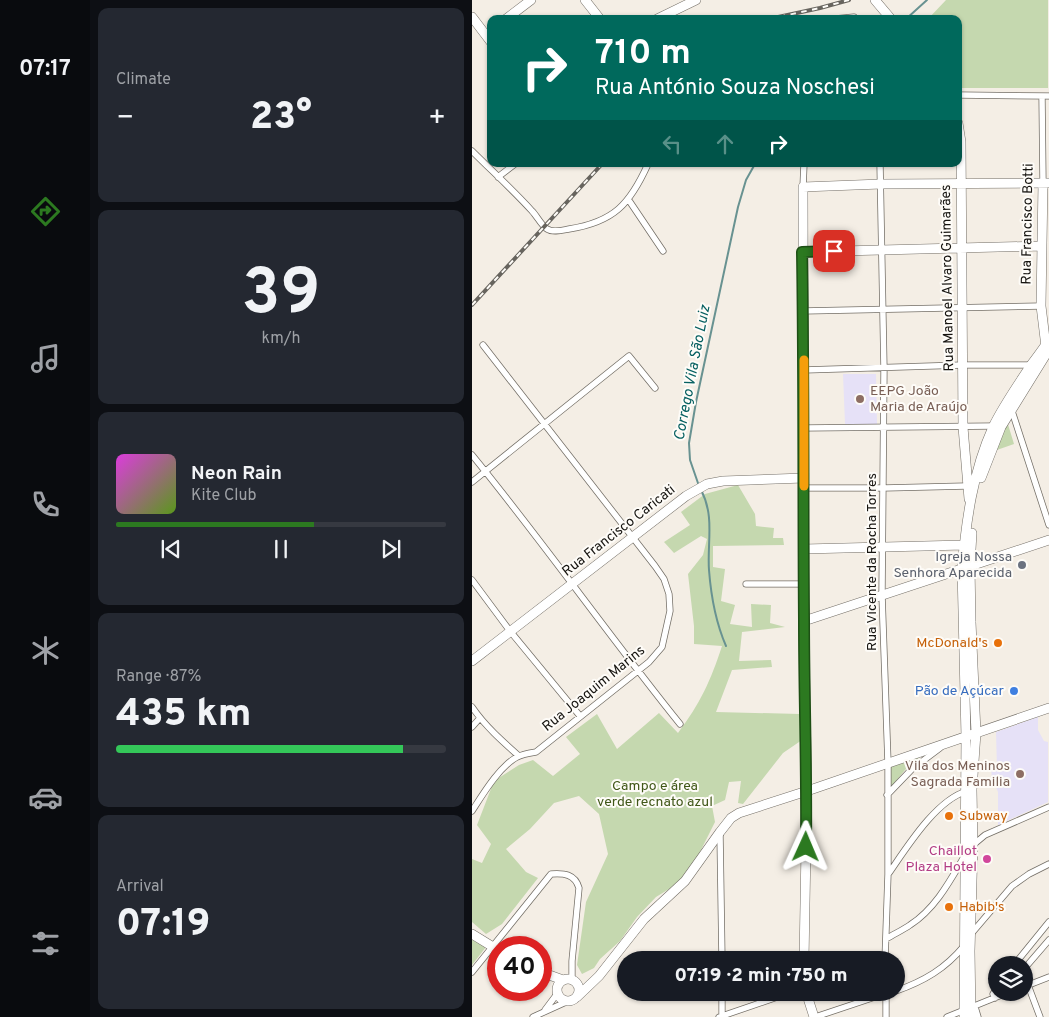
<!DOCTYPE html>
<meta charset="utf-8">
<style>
body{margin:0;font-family:Overpass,sans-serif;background:#242831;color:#f1f3f6;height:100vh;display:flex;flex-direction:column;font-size:19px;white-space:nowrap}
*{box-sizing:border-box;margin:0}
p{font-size:16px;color:#9ea1a6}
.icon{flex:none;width:28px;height:28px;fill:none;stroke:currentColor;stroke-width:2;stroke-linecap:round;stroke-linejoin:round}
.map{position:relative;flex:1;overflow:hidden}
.side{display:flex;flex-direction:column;gap:8px;padding:8px;background:#0d0f14;width:382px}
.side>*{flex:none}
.top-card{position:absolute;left:15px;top:15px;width:475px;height:152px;border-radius:10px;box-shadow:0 1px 4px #0004;background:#00695c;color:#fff;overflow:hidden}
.tools{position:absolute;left:516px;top:956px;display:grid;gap:10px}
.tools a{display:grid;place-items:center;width:45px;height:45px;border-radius:50%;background:#171b24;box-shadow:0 1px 4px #0004;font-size:25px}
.speed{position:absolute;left:15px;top:936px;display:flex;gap:10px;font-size:25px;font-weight:700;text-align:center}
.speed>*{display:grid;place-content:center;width:65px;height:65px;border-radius:50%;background:#171b24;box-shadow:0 1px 4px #0004;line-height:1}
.speed .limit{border:8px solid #d22;background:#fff;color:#111}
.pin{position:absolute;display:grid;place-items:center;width:42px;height:42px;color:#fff;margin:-21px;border-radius:10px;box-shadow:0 2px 8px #0006}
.me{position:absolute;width:55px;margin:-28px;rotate:1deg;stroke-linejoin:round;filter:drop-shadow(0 0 4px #0008)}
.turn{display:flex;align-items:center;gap:18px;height:105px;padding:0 25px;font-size:22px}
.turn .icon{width:65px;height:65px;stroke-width:2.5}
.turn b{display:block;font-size:35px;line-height:42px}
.lanes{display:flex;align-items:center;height:48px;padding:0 25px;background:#0003;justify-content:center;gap:25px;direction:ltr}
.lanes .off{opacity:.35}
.big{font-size:38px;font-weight:800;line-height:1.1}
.side .tile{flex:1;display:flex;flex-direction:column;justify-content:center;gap:8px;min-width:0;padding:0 18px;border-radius:10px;background:#242831}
.side .dial{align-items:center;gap:0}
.dial b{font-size:65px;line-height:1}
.song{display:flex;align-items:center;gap:15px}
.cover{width:60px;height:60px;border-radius:8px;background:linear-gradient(135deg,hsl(300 70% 55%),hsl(90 70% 35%))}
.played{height:5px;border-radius:2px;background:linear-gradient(90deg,#2c7920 60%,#363941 60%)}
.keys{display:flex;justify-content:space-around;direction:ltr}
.heat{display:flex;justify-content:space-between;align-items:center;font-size:28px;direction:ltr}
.charge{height:8px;border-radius:4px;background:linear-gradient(90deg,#34c759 87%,#363941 0)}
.trip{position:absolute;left:145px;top:951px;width:288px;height:50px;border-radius:25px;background:#171b24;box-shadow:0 1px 4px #0004;font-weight:800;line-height:50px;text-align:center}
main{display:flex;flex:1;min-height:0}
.menu{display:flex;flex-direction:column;width:90px;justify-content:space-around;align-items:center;background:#090b0e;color:#9ea1a6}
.menu .icon{width:35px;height:35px}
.menu .on{color:#2c7920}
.menu b{font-size:22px;color:#f1f3f6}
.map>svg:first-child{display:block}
.education{fill:#e6e1f7}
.green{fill:#c5d8af}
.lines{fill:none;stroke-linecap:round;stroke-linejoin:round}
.stream{stroke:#689291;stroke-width:2}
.street-casing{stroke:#746f67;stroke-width:7}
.secondary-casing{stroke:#746f67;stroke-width:10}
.street{stroke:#fff;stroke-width:5.5}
.secondary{stroke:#fff;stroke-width:9}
.rail-casing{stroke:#67645e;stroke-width:4}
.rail{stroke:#fefcf8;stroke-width:2;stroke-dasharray:5.5;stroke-linecap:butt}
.route-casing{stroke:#1d4f15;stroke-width:12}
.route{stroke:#2c7920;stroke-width:9}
.slow{stroke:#f59e0b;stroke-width:9}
.education-dot{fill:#8d6e63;stroke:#fefcf8;stroke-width:2}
.worship-dot{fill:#6b7280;stroke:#fefcf8;stroke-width:2}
.food-dot{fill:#e8710a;stroke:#fefcf8;stroke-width:2}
.shop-dot{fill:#3f7fe0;stroke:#fefcf8;stroke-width:2}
.hotel-dot{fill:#d1479c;stroke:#fefcf8;stroke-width:2}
.labels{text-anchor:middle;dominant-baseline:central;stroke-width:4;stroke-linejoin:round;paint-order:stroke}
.street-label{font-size:14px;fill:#161410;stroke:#fefcf8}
.education-label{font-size:14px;fill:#785e54;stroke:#fefcf8;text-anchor:start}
.worship-label{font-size:14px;fill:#5b616d;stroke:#fefcf8;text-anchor:end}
.food-label{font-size:14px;fill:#c56008;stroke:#fefcf8;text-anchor:start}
.shop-label{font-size:14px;fill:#366cbe;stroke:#fefcf8;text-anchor:end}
.park-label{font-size:14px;fill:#405718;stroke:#fefcf8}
.hotel-label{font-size:14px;fill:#b23c85;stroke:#fefcf8;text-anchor:end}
.water-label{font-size:15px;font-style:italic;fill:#076061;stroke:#fefcf8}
</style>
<main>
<nav class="menu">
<b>07:17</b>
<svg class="icon on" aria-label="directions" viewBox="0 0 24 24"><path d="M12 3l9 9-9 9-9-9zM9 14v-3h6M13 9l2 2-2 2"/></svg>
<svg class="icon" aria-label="music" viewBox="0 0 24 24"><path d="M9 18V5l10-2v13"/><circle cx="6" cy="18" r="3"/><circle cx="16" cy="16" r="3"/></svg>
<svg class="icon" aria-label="phone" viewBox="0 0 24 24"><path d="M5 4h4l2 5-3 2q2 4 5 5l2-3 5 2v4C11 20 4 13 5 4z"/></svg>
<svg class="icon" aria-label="climate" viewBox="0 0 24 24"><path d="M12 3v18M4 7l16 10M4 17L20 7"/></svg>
<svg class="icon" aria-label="car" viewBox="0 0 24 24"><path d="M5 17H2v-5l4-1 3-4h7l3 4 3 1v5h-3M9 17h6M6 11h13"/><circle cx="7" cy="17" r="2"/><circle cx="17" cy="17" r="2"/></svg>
<svg class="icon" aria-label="filters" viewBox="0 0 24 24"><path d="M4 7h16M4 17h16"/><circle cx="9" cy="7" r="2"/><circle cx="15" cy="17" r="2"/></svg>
</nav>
<section class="side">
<div class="tile"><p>Climate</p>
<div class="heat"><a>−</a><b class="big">23°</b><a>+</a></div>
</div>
<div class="tile dial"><b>39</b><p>km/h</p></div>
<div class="tile">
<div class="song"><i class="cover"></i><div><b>Neon Rain</b><p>Kite Club</p></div></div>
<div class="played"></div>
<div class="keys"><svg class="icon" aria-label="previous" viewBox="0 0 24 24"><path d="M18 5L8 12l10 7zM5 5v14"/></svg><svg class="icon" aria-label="pause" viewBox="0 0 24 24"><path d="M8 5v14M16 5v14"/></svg><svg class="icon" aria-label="next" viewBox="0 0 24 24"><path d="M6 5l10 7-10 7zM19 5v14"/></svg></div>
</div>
<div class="tile"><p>Range · 87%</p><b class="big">435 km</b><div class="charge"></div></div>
<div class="tile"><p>Arrival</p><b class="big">07:19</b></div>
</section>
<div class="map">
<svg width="577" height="1017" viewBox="0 0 577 1017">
<rect width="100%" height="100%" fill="#f4eee5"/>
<path class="education" d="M371,374h33l1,50h-32z
M566,717v13l6,11 4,1v60l-50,23v-33l-6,-14 -1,-9h6l-1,-37z"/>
<path class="green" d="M474,0h102v88h-90v-69h-30z
M535,421l7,23 -20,7z
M266,485l17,29 1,12 18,2 -1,10h10l1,7 -71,1v21l12,2 -4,32 14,4 -5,19 22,3 -1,-23 20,1 -1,18 15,4 -43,5 -3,29 32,-1 1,7 -40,3 -16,42 84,2 2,26 -19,13 -40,51 -5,-1 3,-22 -12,1 -4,18 -13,6 3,16 -28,56 -31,19 -19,20 -17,24 -20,18 -6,9 -12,6 -5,-9 9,-63 22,-48 -9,-40 -20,-18 -25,7 -24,26 -24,20 20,23 12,6 -36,46 -16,10 -14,-12v-63l10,4 9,-19 -14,-19 17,-44 25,-16 14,-5 20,16 27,-22 -14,-17 31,-23 20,35 42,-36 19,20c22,-29 33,-53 44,-87l-28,-2v-18l-6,-52 15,-19 4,-16 -6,-3 -27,17 -10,-11 26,-17 -9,-13 24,-18z
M448,754v3l-15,13 -14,17 -1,-22z
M0,938l14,9 -14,18z"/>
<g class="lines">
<path class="stream" d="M434,19l21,-19
M227,486l-9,-26 -1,-17 7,-41 42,-195 8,-27 9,-16
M229,490c14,26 6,53 8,80 2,26 7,53 17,76"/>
<defs>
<path id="street" d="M362,19l20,-2
M486,95l91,1
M570,96l1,87
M0,151c20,20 41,39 60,60 5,5 9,14 15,18 6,4 16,1 22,0 45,-7 61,-25 79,-65
M408,164l4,205 -2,226 6,168v111l-3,86
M26,177l17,-13
M331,187l1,-23
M156,199l35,52
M331,311l238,-5
M332,370l159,-5h68
M539,408l38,117
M332,428l190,-2
M0,455c72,88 137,181 208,269
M0,482l157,-126 26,32
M332,488h80l82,-2
M0,580l38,51 70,85
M274,584h58
M0,707c13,19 30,34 47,49
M0,727l8,-9
M415,795l25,-26 28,-21
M0,811c11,-17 27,-44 45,-54 6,-3 13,-4 19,-5l113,-90 13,-15 8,-36 -1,-17 -5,-15 -9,-13 -172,-221
M248,834l2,126
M501,845l12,-10 64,-28
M417,873c18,-26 47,-73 78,-82
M499,934l41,-48 17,-12 20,-10
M414,939c8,-5 17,-9 24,-14 25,-16 40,-44 54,-68
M542,965l35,-43
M552,969l25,-29
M0,972l79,-98c13,-1 24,0 28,14l-7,73v19
M556,985l12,32
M554,986l23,-9
M424,991c28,-10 49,-22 68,-45
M250,992v25
M414,992v25
M523,998l-2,-4 4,-6
M503,1007l3,10
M73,1010l12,-16
M61,1017l33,-15
M247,1017l73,-25
M343,1017l75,-25
M475,1017l62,-25"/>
<path id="secondary" d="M113,0l15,19
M403,0l16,19
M0,17l19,25
M34,19l25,-19
M185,19l39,-19
M486,123l3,19 2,285 6,72
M571,183l-2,123 5,41
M330,252l239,-6
M509,478l20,-51 47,-76
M332,549l160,-4
M332,621l245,-81
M0,661l214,-165 21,-12 16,-3 81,-3
M0,934l26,16
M332,960l3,-169 -3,-170 -1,-434 78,-3 168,-1
M69,972l22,8
M85 990a11 11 0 1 1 22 0a11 11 0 1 1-22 0Z
M334,992l8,25
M105,997l22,-21 45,-57 41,-38 35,-49 11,-14 8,-5 68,-22 242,-83
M492,1017l2,-280 -4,-168c4,-48 11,-98 31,-142 10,-21 25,-42 38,-62 6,-8 12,-16 18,-25
M499,1017l-1,-66 3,-106 -1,-55 4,-57 -5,-111 -1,-56 2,-33"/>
</defs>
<use href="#street" class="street-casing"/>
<use href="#secondary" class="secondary-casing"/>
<use href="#street" class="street"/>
<use href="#secondary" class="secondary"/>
<defs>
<path id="rail" d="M297,19l51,-11 29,-8
M0,305l130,-141"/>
</defs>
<use href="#rail" class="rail-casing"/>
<use href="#rail" class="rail"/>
</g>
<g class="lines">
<defs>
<path id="route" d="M334,847c1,-76 -2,-151 -2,-227 -1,-123 0,-245 -2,-368l32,-1"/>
</defs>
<use href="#route" class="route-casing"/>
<use href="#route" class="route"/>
<path class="slow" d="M332,360v126"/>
</g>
<g class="education-dot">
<circle cx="388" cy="399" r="5"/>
<circle cx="548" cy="774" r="5"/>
</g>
<circle class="worship-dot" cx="550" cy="565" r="5"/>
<g class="food-dot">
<circle cx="526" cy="643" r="5"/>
<circle cx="477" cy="816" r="5"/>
<circle cx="477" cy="907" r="5"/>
</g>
<circle class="shop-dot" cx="542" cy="691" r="5"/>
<circle class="hotel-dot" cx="515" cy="859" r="5"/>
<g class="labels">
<g class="street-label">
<text transform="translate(556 224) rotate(-89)">Rua Francisco Botti</text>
<text transform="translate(476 278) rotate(-91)">Rua Manoel Alvaro Guimarães</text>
<text transform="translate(147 531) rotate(-38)">Rua Francisco Caricati</text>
<text transform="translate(400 562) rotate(-90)">Rua Vicente da Rocha Torres</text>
<text transform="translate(122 689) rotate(-39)">Rua Joaquim Marins</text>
</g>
<g class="education-label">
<text x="398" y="391">EEPG João<tspan x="398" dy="16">Maria de Araújo</tspan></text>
<text x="538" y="766" text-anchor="end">Vila dos Meninos<tspan x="538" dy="16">Sagrada Familia</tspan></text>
</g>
<g class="worship-label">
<text x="540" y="557">Igreja Nossa<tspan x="540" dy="16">Senhora Aparecida</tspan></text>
</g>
<g class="food-label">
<text x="516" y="643" text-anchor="end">McDonald's</text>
<text x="487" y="816">Subway</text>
<text x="487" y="907">Habib's</text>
</g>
<g class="shop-label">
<text x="532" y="691">Pão de Açúcar</text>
</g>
<g class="park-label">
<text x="183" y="786">Campo e área<tspan x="183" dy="16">verde recnato azul</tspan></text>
</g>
<g class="hotel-label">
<text x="505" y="851">Chaillot<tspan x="505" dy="16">Plaza Hotel</tspan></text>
</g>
<g class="water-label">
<text transform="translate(221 373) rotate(-79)">Corrego Vila São Luiz</text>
</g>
</g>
</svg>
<div class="tools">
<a><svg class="icon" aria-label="layers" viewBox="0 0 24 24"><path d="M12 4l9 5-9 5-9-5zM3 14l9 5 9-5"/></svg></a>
</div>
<div class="speed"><div class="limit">40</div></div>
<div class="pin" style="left:362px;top:251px;background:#d93025"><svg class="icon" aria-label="arrive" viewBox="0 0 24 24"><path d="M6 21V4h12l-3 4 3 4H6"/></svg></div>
<svg class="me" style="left:334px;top:847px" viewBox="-20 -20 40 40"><path d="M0-17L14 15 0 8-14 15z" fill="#2c7920" stroke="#fff" stroke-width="4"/></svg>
<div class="trip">07:19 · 2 min · 750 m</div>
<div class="top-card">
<div class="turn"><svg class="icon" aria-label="right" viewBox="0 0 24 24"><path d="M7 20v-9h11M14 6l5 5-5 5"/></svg><div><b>710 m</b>Rua António Souza Noschesi</div></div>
<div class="lanes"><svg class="icon off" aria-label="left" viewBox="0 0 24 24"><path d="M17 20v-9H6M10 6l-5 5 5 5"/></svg><svg class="icon off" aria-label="ahead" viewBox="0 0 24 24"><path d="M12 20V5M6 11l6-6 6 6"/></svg><svg class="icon" aria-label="right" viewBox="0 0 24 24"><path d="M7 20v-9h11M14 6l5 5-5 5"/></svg></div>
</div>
</div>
</main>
